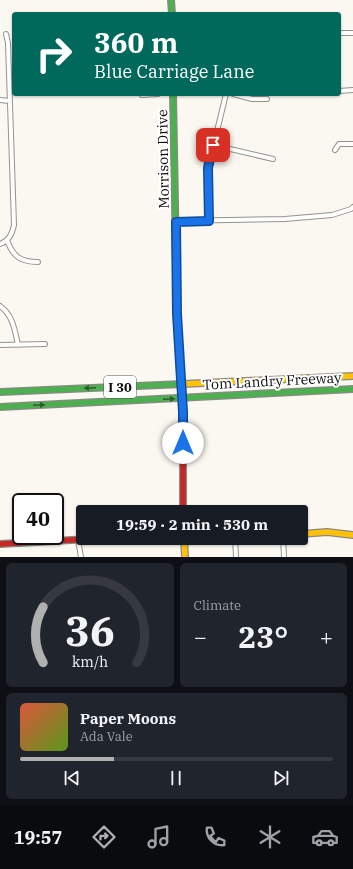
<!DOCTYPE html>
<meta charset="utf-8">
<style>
body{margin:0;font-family:"IBM Plex Serif",serif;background:#20242c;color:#f1f3f6;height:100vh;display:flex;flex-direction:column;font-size:15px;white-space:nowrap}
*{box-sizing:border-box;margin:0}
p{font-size:13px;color:#9ea1a6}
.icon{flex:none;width:22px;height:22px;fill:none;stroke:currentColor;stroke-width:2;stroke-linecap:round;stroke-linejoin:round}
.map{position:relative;height:557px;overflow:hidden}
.side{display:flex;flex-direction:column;gap:6px;padding:6px;background:#0d0f14;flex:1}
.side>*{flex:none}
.banner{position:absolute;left:12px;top:12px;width:329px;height:84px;border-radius:4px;box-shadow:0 1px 3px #0004;background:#00695c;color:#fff;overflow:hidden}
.speed{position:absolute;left:12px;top:493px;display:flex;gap:8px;font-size:20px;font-weight:700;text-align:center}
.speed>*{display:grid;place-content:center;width:52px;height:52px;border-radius:50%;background:#171b24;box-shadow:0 1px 3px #0004;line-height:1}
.speed .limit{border:2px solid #111;border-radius:6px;background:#fff;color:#111}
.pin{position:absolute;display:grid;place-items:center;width:34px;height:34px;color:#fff;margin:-17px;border-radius:8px;box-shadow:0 2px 6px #0006}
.me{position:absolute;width:44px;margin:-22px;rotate:0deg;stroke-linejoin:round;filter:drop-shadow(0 0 3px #0008)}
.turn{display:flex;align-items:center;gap:14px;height:84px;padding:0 16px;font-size:18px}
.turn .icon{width:52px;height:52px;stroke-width:2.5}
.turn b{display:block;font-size:28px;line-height:34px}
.big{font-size:30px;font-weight:800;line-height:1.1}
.side .card{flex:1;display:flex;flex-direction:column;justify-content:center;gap:6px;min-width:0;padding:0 14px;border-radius:6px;background:#20242c}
.side .dial{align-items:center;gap:0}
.dial svg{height:104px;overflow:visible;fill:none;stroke:#363941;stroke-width:7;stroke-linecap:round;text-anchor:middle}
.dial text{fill:#f1f3f6;stroke:none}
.song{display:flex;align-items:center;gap:12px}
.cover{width:48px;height:48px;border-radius:6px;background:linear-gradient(135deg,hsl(10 70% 55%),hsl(90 70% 35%))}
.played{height:4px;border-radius:2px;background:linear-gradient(90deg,#b0b0b1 30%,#363941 30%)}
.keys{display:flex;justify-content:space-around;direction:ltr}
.heat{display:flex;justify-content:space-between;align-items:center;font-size:22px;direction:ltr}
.side .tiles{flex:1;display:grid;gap:6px;grid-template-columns:1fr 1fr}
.card:last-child{grid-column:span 2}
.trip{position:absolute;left:76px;top:505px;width:232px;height:40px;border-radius:4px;background:#171b24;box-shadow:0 1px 3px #0004;font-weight:800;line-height:40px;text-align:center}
.menu{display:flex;height:64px;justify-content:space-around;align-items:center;background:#090b0e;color:#9ea1a6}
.menu .icon{width:28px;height:28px}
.menu .current{color:#b0b0b1}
.menu b{font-size:18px;color:#f1f3f6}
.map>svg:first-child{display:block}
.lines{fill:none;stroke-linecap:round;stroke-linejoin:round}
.street-casing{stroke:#949390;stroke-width:6}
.fast-casing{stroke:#8b8986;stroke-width:8}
.slow-casing{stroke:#8b8986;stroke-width:8}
.jam-casing{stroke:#8b8986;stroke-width:8}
.street{stroke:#fefefd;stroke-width:4}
.fast{stroke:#4caf50;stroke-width:5.5}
.slow{stroke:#ffc107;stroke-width:5.5}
.jam{stroke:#c62828;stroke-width:5.5}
.jam-bridge-casing{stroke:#8b8986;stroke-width:8;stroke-linecap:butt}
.jam-bridge{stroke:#c62828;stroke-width:5.5}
.oneway{fill:#2c5e2e}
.route-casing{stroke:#114b97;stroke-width:10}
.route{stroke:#1a73e8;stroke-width:7}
.labels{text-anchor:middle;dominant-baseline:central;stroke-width:4;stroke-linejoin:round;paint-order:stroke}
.shield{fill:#fff;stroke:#565656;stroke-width:1}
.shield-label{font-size:13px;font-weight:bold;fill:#0d0d0d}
.street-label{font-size:14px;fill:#0d0d0d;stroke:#fff}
</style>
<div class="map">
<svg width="353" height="557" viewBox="0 0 353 557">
<rect width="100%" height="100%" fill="#fbf8f1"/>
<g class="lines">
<defs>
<path id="street" d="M339,33h14
M339,91l14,-1
M233,94l19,5h15
M142,95l16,-1
M0,100l10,1
M213,145l60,14
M335,150l4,-6h14
M176,221l109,-2 47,-4 19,-6 2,-2
M209,221l-1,-53 18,-74
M7,240c6,17 14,22 31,22
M0,244c9,-3 12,-10 14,-19l-6,-182 -2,-9
M0,306c13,9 15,25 18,39
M0,345l45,-1
M235,538l1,19
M283,538l1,19
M78,540l3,17"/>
<path id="fast" d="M171,0l1,14
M173,94l4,220 3,57
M0,392l183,-8
M0,407l353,-18"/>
<path id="slow" d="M183,384l170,-8
M301,534l26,-2 26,3
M184,538l1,19
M231,538l26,2 15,-2"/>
<path id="jam" d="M183,412v100
M0,544l107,-6"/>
</defs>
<use href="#street" class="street-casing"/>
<use href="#fast" class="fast-casing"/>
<use href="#slow" class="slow-casing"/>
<use href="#jam" class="jam-casing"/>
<use href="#street" class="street"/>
<use href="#fast" class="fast"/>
<use href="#slow" class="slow"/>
<use href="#jam" class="jam"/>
<defs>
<path id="jam-bridge" d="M180,371l3,41"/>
</defs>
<use href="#jam-bridge" class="jam-bridge-casing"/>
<use href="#jam-bridge" class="jam-bridge"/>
</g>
<defs><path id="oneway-solid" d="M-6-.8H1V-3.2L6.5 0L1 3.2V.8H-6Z"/></defs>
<g class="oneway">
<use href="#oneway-solid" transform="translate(90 388) rotate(177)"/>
<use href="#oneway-solid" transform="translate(169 399) rotate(-3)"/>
<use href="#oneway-solid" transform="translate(39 405) rotate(-3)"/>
</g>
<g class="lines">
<defs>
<path id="route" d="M183,443v-31l-6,-98 -1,-92 33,-1 -1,-53 5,-23"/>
</defs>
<use href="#route" class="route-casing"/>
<use href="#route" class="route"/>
</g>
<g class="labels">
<rect class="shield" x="104" y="376" width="32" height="22" rx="3"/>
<g class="shield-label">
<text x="120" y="387">I 30</text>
</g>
<g class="street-label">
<text transform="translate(163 159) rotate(-91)">Morrison Drive</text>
<text transform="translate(272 381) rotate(-3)">Tom Landry Freeway</text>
</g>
</g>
</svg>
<div class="speed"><div class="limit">40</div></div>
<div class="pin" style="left:213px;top:145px;background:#d93025"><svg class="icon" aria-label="arrive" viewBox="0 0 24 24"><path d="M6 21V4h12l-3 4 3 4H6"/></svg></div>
<svg class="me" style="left:183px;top:443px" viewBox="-20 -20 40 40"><circle r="19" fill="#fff"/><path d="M0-13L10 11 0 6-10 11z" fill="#1a73e8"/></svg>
<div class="trip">19:59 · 2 min · 530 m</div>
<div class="banner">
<div class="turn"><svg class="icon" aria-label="right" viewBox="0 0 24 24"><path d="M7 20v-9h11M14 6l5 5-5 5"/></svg><div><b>360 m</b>Blue Carriage Lane</div></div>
</div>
</div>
<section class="side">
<div class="tiles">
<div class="card dial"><svg viewBox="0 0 100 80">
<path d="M14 69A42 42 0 1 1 86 69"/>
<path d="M14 69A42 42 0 0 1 14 26" stroke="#b0b0b1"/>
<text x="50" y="56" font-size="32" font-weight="700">36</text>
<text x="50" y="72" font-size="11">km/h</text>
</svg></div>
<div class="card"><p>Climate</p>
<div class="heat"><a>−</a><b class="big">23°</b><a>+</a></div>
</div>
<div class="card">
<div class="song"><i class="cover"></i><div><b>Paper Moons</b><p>Ada Vale</p></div></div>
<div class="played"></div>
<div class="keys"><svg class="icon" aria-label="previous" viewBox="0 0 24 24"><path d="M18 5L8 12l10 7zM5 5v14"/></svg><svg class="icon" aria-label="pause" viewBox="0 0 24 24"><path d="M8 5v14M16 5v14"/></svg><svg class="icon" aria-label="next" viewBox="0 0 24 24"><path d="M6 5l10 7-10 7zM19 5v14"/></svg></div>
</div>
</div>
</section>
<nav class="menu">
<b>19:57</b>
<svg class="icon current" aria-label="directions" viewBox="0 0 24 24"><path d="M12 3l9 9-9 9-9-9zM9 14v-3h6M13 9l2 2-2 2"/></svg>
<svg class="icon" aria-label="music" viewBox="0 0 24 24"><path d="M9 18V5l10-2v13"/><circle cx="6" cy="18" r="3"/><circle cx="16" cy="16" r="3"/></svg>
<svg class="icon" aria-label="phone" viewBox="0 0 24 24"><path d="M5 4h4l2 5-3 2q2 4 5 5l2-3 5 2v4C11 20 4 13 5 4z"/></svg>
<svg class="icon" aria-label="climate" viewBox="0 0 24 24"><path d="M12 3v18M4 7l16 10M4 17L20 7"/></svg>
<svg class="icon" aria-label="car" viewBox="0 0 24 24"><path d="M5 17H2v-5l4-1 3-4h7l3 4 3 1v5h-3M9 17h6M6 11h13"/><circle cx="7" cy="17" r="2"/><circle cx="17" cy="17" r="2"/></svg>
</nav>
